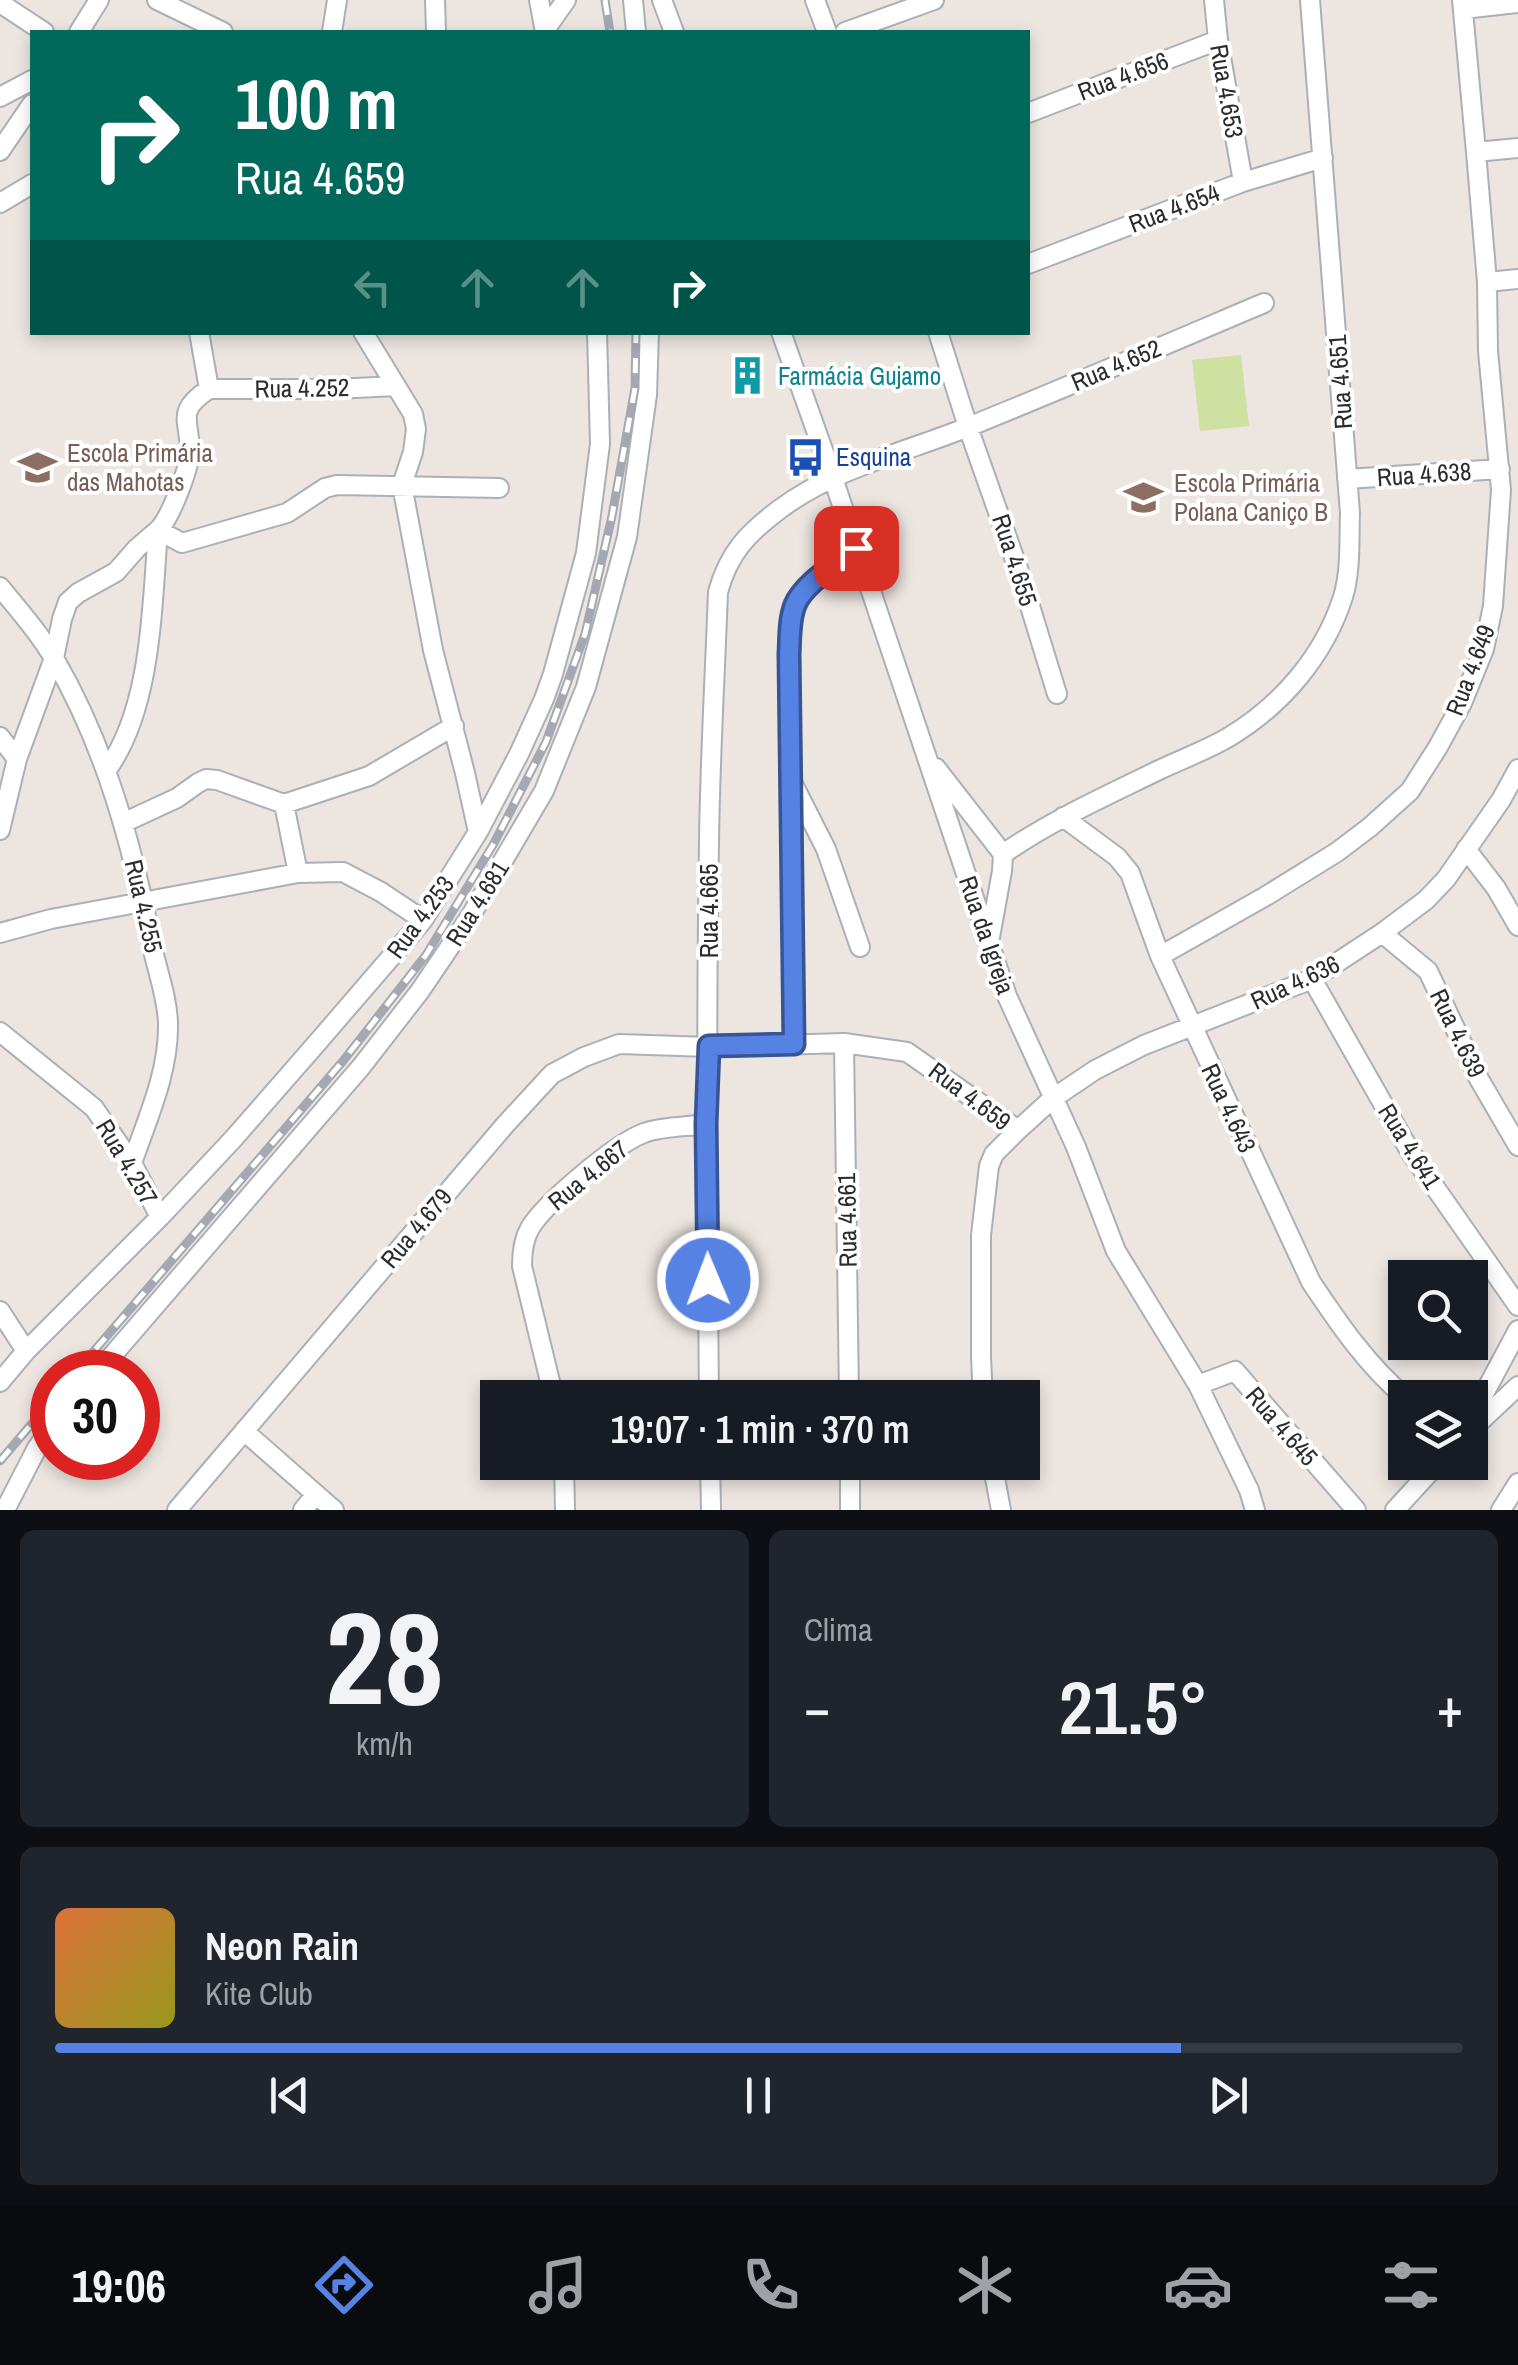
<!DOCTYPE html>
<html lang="pt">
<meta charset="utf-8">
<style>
body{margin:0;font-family:"Archivo Narrow",sans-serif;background:#20242c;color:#f1f3f6;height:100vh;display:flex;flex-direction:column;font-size:38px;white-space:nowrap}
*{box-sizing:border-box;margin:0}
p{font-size:32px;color:#9ea1a6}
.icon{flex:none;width:55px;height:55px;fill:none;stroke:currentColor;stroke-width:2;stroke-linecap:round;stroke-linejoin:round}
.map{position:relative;height:1510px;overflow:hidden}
.details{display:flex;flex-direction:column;gap:20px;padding:20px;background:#0d0f14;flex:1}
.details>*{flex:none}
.hud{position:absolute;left:30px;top:30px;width:1000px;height:305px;border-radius:0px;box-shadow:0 5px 15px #0003;background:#00695c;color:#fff;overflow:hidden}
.tools{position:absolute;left:1388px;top:1260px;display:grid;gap:20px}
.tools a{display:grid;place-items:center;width:100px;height:100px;border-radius:0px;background:#171b24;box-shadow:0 5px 15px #0003;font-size:50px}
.speed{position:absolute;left:30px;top:1350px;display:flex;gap:20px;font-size:50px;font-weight:700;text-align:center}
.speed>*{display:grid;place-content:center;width:130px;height:130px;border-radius:50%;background:#171b24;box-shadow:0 5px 15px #0003;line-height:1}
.speed .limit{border:15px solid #d22;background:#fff;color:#111}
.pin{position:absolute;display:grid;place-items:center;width:85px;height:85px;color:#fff;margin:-42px;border-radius:20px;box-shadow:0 5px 15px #0006}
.me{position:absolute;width:110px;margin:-55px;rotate:359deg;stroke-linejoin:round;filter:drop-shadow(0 0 8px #0008)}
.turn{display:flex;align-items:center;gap:35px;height:210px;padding:0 40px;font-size:45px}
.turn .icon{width:130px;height:130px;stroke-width:2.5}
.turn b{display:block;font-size:70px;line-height:85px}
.lanes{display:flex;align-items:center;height:95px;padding:0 40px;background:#0003;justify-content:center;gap:50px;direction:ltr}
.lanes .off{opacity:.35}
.big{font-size:75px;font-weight:600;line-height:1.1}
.details .card{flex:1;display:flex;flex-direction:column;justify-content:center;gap:15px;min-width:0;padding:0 35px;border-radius:15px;background:#20242c}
.details .dial{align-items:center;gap:0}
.dial b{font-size:130px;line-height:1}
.song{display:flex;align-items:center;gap:30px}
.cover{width:120px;height:120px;border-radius:15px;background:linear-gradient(135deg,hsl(20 70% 55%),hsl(60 70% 35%))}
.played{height:10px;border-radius:5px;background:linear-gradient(90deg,#5582e3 80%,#363941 80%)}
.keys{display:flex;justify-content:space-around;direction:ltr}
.heat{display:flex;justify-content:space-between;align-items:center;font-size:55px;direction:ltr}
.details .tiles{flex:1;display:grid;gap:20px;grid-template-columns:1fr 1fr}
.card:last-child{grid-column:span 2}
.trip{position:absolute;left:480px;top:1380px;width:560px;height:100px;border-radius:0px;background:#171b24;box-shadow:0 5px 15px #0003;font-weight:600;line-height:100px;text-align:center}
.menu{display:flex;height:160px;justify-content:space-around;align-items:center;background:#090b0e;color:#9ea1a6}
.menu .icon{width:70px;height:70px}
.menu .on{color:#5582e3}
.menu b{font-size:45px;color:#f1f3f6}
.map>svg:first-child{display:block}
.pitch{fill:#cee1a1}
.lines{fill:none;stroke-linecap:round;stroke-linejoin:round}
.street-casing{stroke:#acb0b6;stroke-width:22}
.street{stroke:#fff;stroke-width:18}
.rail-casing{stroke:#a3a8b3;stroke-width:9}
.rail{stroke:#fff;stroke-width:5;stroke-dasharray:15;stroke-linecap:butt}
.route-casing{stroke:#375494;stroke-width:25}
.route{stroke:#5582e3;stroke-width:18}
.labels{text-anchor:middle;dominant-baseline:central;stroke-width:8;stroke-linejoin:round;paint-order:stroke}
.street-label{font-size:25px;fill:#2c2c2c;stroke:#fff}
.culture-label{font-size:25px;fill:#0d838f;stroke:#fff;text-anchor:start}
.education-label{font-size:25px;fill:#785e54;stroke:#fff;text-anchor:start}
.transit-label{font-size:25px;fill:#164399;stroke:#fff;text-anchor:start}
</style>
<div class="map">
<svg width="1518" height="1510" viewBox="0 0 1518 1510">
<rect width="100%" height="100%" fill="#ece5e0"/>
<path class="pitch" d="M1241,355l8,71 -49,5 -8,-71z"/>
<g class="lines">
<defs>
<path id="street" d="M157,0l66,32
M435,0l1,32
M539,0l6,32
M633,0l3,32
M662,0l12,32
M815,0l12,32
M1214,0l4,40 25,142
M0,3l44,29
M1463,9l55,-6
M545,30l21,-30
M79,32l20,-32
M332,32l5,-32
M845,32l89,-32
M0,97l32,-17
M1028,113l190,-73
M0,151l32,-47
M1476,152l42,-4
M0,203l32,-19
M1028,264l215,-82 80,-24
M1487,282l31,-3
M199,332l10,57
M363,332l50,82 3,15 -3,23 -11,33 31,165 32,123 13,59
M781,332l52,146 174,518 69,151 40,104 82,134 51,105 6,20
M938,332l30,95 54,153 35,114
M209,389h126l61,-3
M1347,479l153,-10
M0,587c19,23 40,47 55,73 50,86 77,184 96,281 5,27 16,53 17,82 1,49 -20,94 -36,140
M0,737l17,22
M936,768l67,86
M106,771c46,-62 46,-166 52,-241 12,-11 32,-63 32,-80 -1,-31 -14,-39 19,-61
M794,786l32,63 34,98
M284,804l14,69
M1063,817l54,40 13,16 30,83 151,326c28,42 56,83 95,116
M123,823l54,-25 21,-15 8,-4 11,1 67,24 85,-28 85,-50
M0,830l17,-71 37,-101 8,-39 6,-17 10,-9 38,-21 21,-24 21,-18 24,13 105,-30 38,-25 12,-3 162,3
M1466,849l30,39 22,38
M1003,854c49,-34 103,-58 156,-84 23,-11 48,-20 70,-33 53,-32 95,-81 114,-140 8,-26 6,-57 7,-84l-40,-513
M0,933l51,-14 247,-46 45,-1 38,20 42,28
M1382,933l46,38 51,108 39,67
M990,937l12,-66 1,-17
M1160,956l106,-60 71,-44 33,-25 40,-36 28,-44 24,-44 22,-54 9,-43 8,-116 -13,-139 -1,-69 -11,-130 -14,-152
M1312,979l99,174 107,153
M0,1032l94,76 38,55 28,54
M844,1043l5,355
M794,1044l-5,-390c1,-16 0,-34 6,-49 9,-21 43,-42 61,-57
M1018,1130l34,-31 43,-29 49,-25 168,-66 70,-46 44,-33 20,-21 55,-79 17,-31
M0,1311l26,40
M98,1372l263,-305 59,-76 50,-74 74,-126 42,-104 41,-150 20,-142 2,-63
M0,1382l26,-31 134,-134 74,-79 83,-95 106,-123 55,-88 41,-78 25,-55 9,-25 33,-121 14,-109 -3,-112
M1198,1385l37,-14 121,139
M554,1398l-32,-132c0,-13 1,-26 8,-38 16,-26 85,-84 114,-95 19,-7 43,-6 63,-9
M709,1398c-2,-185 -3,-371 0,-556 1,-83 6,-167 9,-250 11,-40 30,-59 62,-83 55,-41 126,-57 188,-82 99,-40 197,-82 296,-124
M1470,1420l48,-90
M1471,1430l47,-44
M244,1431l90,79
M564,1462l1,48
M710,1462l1,48
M850,1462v48
M992,1462l9,48
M5,1510l32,-62 15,-21
M177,1510l328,-385 47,-51 32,-17 35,-13 90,3 135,-4 63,9 111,78 -24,24 -5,12 -8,69v122l2,41
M303,1510l13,-16
M1395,1510l44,-48
M1501,1510l17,-27"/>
</defs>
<use href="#street" class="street-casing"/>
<use href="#street" class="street"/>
<defs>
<path id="rail" d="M605,0l5,32
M76,1372l267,-311 83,-106 67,-110 53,-103 39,-108 27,-118 23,-128 1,-56
M0,1461l52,-61"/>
</defs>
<use href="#rail" class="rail-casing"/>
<use href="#rail" class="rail"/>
</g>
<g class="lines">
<defs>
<path id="route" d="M708,1280l-2,-156 3,-78 85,-2 -5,-390c1,-16 0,-34 6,-49 8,-21 43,-42 61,-57"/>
</defs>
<use href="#route" class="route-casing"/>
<use href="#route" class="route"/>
</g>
<defs>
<symbol id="building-bare" viewBox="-9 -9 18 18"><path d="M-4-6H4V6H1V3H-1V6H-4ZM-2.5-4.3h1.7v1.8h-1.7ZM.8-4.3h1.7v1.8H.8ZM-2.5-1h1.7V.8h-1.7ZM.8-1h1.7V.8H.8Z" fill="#0f9aa8" stroke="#fff" stroke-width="2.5" paint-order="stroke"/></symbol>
<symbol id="bus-bare" viewBox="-9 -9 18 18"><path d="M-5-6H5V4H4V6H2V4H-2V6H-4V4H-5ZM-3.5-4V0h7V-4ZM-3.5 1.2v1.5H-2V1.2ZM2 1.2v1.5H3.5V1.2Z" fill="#1a4fb4" stroke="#fff" stroke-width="2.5" paint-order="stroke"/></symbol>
<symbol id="school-bare" viewBox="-9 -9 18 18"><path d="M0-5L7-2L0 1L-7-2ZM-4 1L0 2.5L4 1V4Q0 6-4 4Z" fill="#8d6e63" stroke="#fff" stroke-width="2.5" paint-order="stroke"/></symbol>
</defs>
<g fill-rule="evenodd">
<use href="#building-bare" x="720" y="348" width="55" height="55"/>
<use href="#bus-bare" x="778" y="430" width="55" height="55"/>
<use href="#school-bare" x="10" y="440" width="55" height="55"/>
<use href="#school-bare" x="1116" y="470" width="55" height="55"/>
</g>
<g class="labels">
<g class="street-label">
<text transform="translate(1123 76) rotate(-21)">Rua 4.656</text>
<text transform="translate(1227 91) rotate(80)">Rua 4.653</text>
<text transform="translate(1174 208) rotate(-21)">Rua 4.654</text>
<text transform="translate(1116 365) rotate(-23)">Rua 4.652</text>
<text transform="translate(1340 382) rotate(-94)">Rua 4.651</text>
<text transform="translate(302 388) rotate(-1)">Rua 4.252</text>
<text transform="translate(1424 474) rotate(-4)">Rua 4.638</text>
<text transform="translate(1015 560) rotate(72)">Rua 4.655</text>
<text transform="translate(1470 670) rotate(-69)">Rua 4.649</text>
<text transform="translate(477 903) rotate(-58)">Rua 4.681</text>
<text transform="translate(144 906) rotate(77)">Rua 4.255</text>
<text transform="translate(709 911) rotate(-90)">Rua 4.665</text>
<text transform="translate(420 917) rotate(-54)">Rua 4.253</text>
<text transform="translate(987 935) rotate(71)">Rua da Igreja</text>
<text transform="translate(1295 982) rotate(-25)">Rua 4.636</text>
<text transform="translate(1458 1033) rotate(64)">Rua 4.639</text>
<text transform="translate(970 1096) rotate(37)">Rua 4.659</text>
<text transform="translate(1229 1108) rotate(65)">Rua 4.643</text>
<text transform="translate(1410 1146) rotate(58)">Rua 4.641</text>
<text transform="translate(127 1162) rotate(59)">Rua 4.257</text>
<text transform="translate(588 1175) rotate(-39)">Rua 4.667</text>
<text transform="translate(847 1220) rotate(-91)">Rua 4.661</text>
<text transform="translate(416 1228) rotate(-50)">Rua 4.679</text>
<text transform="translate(1282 1426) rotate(49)">Rua 4.645</text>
</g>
<g class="culture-label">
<text x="778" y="376">Farmácia Gujamo</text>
</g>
<g class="education-label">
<text x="67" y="453">Escola Primária<tspan x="67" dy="29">das Mahotas</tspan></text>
<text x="1174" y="483">Escola Primária<tspan x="1174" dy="29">Polana Caniço B</tspan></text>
</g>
<g class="transit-label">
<text x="836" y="457">Esquina</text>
</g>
</g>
</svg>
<div class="tools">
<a><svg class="icon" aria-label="search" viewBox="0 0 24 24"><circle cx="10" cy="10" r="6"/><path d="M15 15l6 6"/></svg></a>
<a><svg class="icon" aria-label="layers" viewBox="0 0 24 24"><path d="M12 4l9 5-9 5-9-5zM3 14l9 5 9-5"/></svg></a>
</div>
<div class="speed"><div class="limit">30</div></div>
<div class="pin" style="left:856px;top:548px;background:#d93025"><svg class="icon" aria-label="arrive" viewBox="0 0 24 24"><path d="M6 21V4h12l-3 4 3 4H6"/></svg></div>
<svg class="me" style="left:708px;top:1280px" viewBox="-20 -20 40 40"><circle r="17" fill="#5582e3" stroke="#fff" stroke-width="3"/><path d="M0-11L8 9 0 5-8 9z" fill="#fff"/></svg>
<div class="trip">19:07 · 1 min · 370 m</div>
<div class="hud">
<div class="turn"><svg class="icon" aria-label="right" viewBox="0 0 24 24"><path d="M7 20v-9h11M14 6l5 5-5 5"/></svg><div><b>100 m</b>Rua 4.659</div></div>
<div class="lanes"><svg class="icon off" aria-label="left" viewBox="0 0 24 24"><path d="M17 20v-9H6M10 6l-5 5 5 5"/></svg><svg class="icon off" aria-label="ahead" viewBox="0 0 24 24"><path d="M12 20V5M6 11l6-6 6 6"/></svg><svg class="icon off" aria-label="ahead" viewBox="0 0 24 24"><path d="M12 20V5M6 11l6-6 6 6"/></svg><svg class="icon" aria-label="right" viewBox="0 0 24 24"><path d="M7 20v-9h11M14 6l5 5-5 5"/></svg></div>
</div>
</div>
<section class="details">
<div class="tiles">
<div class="card dial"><b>28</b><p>km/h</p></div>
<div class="card"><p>Clima</p>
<div class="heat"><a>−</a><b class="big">21.5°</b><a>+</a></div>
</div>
<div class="card">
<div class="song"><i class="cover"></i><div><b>Neon Rain</b><p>Kite Club</p></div></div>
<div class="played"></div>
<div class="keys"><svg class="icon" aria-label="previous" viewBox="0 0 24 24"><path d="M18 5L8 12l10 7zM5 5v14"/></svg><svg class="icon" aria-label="pause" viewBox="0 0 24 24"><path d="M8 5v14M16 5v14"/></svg><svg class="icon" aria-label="next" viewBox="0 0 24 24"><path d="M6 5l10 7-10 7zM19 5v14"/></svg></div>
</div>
</div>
</section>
<nav class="menu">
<b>19:06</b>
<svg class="icon on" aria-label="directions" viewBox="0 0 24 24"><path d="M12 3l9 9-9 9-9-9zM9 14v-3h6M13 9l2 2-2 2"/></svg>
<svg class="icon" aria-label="music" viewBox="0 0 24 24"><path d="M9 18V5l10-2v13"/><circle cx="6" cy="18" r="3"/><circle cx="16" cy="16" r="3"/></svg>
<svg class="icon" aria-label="phone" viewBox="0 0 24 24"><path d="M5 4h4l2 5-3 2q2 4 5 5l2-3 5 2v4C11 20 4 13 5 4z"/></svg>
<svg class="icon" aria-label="climate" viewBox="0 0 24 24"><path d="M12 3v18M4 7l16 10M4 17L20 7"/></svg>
<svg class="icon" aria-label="car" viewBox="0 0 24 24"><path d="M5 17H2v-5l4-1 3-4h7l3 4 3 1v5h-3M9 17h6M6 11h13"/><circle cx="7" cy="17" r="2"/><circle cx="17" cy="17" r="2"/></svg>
<svg class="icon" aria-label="filters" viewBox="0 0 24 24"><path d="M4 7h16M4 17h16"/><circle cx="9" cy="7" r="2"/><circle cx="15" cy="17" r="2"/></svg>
</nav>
